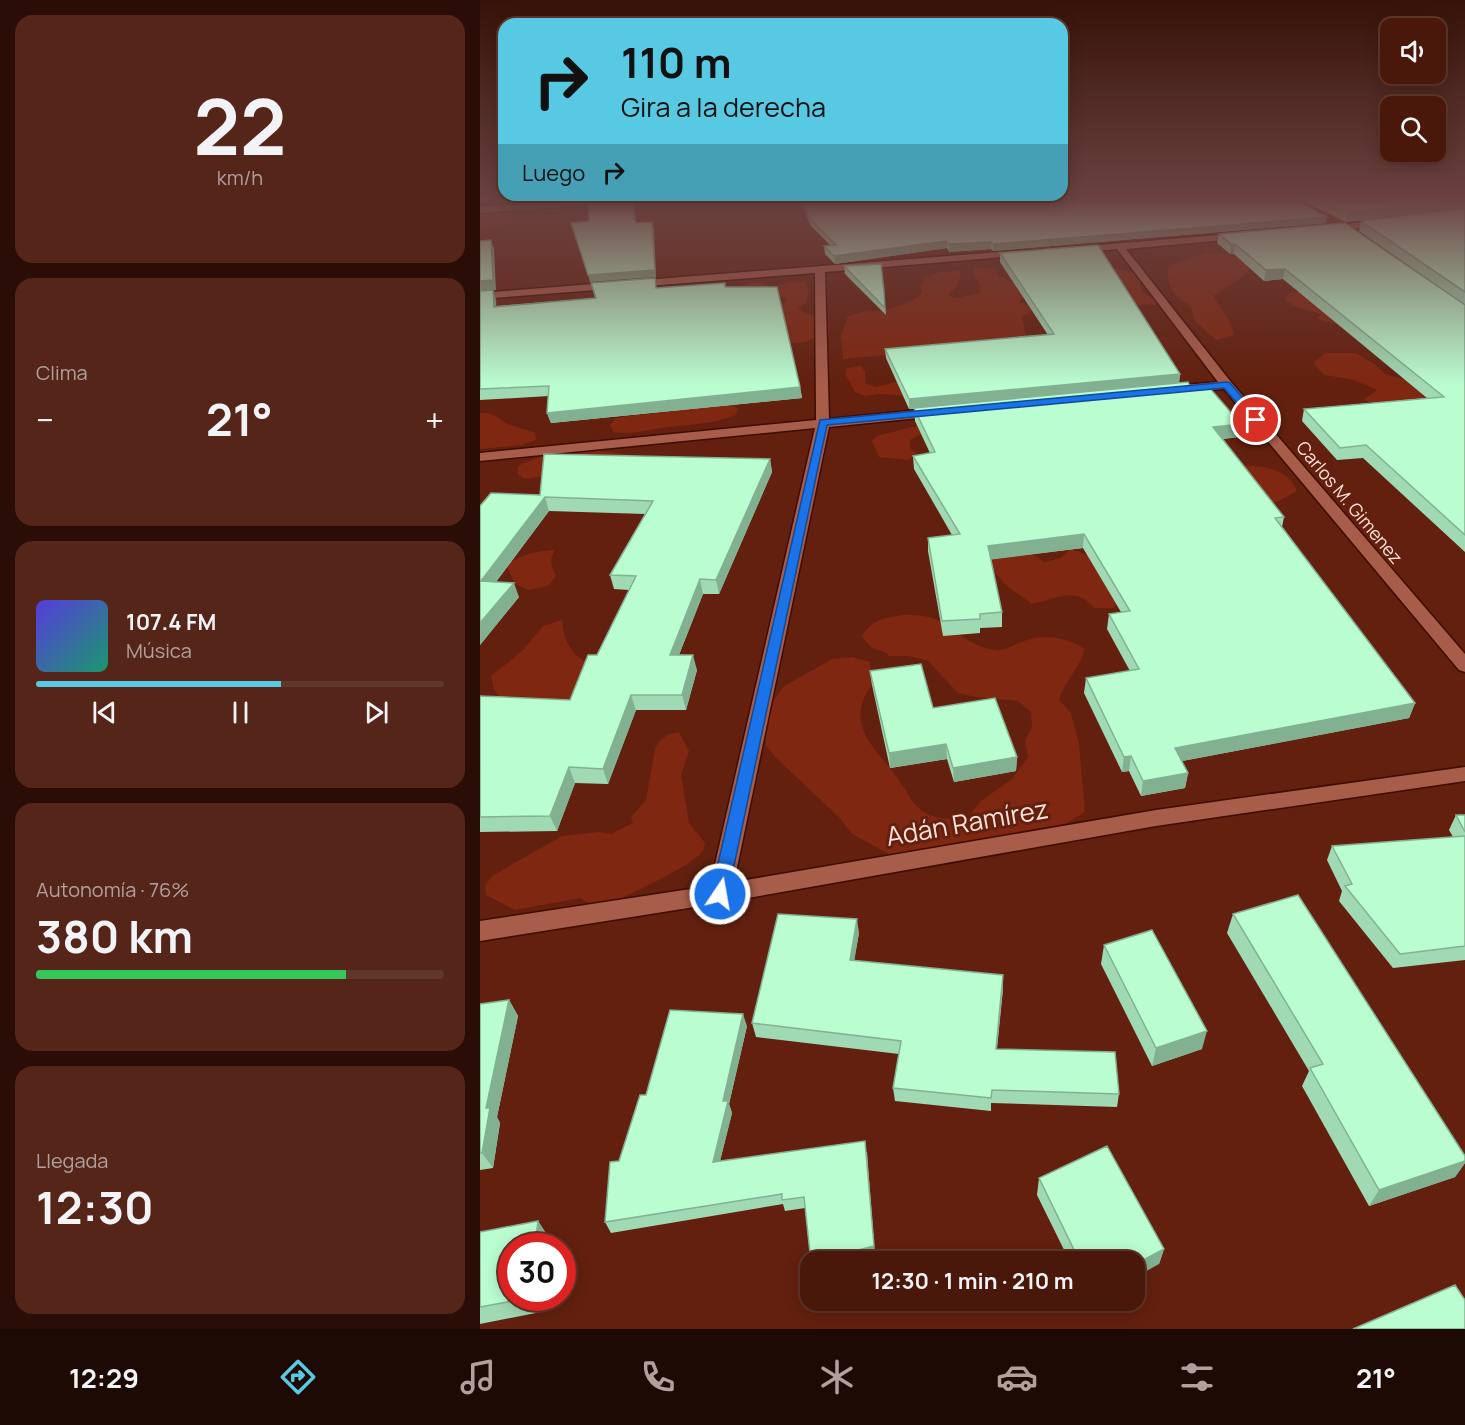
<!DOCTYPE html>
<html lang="es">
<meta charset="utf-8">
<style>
body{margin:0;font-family:Manrope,sans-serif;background:#542518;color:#f1f3f6;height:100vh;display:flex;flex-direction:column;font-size:22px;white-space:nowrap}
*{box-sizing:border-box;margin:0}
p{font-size:20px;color:#b2a09c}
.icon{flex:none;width:33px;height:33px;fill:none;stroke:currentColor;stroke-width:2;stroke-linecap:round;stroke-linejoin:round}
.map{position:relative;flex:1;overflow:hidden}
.details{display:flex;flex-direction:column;gap:15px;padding:15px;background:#290d06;width:480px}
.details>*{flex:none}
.hud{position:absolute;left:18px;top:18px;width:570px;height:183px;border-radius:18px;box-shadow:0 3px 15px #0003,0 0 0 2px #61372b;background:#58c9e3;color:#111;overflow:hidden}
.controls{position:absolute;left:900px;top:18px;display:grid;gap:12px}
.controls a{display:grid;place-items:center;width:66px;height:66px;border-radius:12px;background:#4a180a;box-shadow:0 3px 15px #0003,0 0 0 2px #61372b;font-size:30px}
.speed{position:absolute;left:18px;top:1233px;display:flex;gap:12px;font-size:30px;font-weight:700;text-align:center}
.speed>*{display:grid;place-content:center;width:78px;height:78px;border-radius:50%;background:#4a180a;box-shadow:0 3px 15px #0003,0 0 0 2px #61372b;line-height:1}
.speed .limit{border:9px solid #d22;background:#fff;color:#111}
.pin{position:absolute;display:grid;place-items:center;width:51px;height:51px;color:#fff;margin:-26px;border:3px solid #fff;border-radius:50%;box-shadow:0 2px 6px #0007}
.me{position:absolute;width:66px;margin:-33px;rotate:12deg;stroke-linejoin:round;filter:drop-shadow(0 0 4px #0008)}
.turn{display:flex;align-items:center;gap:21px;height:126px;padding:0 24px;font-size:27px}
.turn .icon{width:78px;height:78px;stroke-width:2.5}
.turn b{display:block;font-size:42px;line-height:51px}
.then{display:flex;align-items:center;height:57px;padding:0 24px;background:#0003;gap:12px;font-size:22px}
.big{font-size:45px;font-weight:700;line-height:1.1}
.details .widget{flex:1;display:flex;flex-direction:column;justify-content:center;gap:9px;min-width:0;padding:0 21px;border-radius:18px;background:#542518}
.details .dial{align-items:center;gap:0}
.dial b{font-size:78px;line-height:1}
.song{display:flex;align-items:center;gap:18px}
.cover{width:72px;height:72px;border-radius:9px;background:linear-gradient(135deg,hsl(250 70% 55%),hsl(160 70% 35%))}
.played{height:6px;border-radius:3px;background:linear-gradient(90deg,#58c9e3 60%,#61372b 60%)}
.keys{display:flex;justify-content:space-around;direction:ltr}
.heat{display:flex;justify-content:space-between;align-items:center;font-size:33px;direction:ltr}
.charge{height:9px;border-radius:4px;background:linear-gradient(90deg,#34c759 76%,#61372b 0)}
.trip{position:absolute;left:320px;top:1251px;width:345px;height:60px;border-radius:18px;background:#4a180a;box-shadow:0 3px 15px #0003,0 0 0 2px #61372b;font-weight:700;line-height:60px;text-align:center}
.dock{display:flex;height:96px;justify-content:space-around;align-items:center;background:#1e0a04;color:#b2a09c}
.dock .icon{width:42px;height:42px}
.dock .active{color:#58c9e3}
.dock b{font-size:27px;color:#f1f3f6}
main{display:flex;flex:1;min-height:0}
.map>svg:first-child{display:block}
.green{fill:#7f2710}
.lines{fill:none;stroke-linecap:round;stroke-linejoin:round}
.minor-casing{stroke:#3e0c02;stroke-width:3}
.minor{fill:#a75d4a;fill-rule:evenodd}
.wall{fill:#a0dab4}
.shaded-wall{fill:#82b192}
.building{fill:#bafdd1;stroke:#82b192;stroke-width:1.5}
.route{fill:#1a73e8;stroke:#114b97;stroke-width:1.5}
.labels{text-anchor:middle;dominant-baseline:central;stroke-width:6;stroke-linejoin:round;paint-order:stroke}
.far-street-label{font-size:18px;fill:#fde3dc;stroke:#63200e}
.near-street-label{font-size:26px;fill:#fde3dc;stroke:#63200e}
</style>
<main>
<section class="details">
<div class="widget dial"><b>22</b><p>km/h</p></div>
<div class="widget"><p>Clima</p>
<div class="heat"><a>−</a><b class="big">21°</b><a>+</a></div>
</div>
<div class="widget">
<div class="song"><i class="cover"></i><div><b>107.4 FM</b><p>Música</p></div></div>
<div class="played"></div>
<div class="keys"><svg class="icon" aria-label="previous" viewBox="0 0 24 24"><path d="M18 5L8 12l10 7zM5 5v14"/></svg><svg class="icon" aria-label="pause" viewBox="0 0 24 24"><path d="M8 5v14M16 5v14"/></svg><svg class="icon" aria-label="next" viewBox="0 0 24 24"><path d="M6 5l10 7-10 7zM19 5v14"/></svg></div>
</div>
<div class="widget"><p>Autonomía · 76%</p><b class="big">380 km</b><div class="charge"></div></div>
<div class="widget"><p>Llegada</p><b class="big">12:30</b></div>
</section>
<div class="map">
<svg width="985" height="1329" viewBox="0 0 985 1329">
<rect width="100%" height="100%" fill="#63200e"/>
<path class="green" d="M0,198h113l2,2c-41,24 -73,-3 -115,1z
M17,211l12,4 3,6 -32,9v-17z
M728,253l22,1 27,8 -15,15 -29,19c7,10 20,29 21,39l-18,5 -22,-20c-2,-16 -4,-14 -16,-22 -8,-6 -10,-19 -11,-28l8,-7z
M495,267l21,2 1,5 28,17 -2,6 -4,4 15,8 -12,8 4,20 5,4 -188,18 -2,-23 7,-20 22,-6 3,2c16,-3 39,-7 49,-20l-2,-5 4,-9 16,-6 21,-1 -3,13 -10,12 11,2 21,-5 1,-5 -8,-17z
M637,268l25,8 -2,8 3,9 15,8 -3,4 -24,-1 -24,-34z
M317,280l9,2 3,8 -3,13 -8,5c9,8 24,8 31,17l-1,5c-15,9 -28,18 -45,10l-48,-53 21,-5 9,2 8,22 11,-3 4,-4 -18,-5 -2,-5z
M815,292h5l38,32 -18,-4 -2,-2 3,-4 -27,-8 -10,-7 3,-4z
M845,353h31l17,10 12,11 80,22 -75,13 -26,-9 13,-10 -23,-10 -29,-5 -12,-12z
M380,366l5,5v12l11,4 24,-6 21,16 -42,-3 -14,2 -10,-4 -10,-18 2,-6z
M251,404l7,5 -2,6c-22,9 -43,9 -66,12 -20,2 -37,8 -57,5l-3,-7 6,-7c19,-4 38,-4 57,-7 20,-3 38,-6 58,-7z
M0,413c18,-1 17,7 31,12 8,3 16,4 24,8l1,7 -14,5 -42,4z
M475,416l-45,24v8l7,6 -9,6 -29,-3 -7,-16 5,-5z
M105,449l70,9 -130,21 -7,-5v-8c21,-11 43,-14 67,-17z
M760,465c22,1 49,3 57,26l-20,11 -35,2z
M590,549c30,7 38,24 52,50l-9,9h-19c-18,-23 -38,-9 -62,-4l-25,-18 -29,-32h54l13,8 16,-4z
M75,550c-6,10 -4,16 1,26l-8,10 -19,4 -14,-6 -9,-19c16,-11 29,-14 49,-15z
M423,615c12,0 25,0 36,6 21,12 33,27 58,29 7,1 15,-4 22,-7 24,-10 44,-7 66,6 -5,19 -20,31 -26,51l12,13 8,31 6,68 -34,21 -139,23 -23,-2 -37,-20 -12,-16 -64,-60 -10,-13 -1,-15 8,-29 10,-14 49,-28 20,-2 18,5 2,23c-30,40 5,64 27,95 8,11 13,25 25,32 16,9 28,7 45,4l12,-15 31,-22 16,-22 -3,-16 7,-14 -1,-15 -13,-11 -42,-4 -18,-4 -30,-32 -20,-5h-19l-2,-3 -16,-6 -9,-10c10,-18 22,-19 41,-22z
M82,620c2,25 12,39 35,46l-20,38 -76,-4 -7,-11 -3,-13 31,-25 21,-25z
M199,732l10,19 -8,24 8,48 16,20c-1,3 -1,7 -3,9 -6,11 -86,51 -100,53 -8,1 -15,-3 -22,-7l-65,12 -29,-15 -1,-9 7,-10 70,-40 37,-4 12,2 22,-11 -2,-6 15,-17 9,-51c5,-11 12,-15 24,-17z"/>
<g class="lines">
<defs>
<path id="minor" d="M124,198h39l-4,3 -159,12v-6z
M903,220l3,1v4l-59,7 -5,-3 5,-3z
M763,233l3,1v4l-120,11 105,133 234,272v18l-6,-2 -235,-281 -44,3 -2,-3 2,-3 4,-1 34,-3 -101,-133 -41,4 -5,-3 5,-3z
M544,250l3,1v4l-202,17 4,147 109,-11 6,4 -6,4 -109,11 -95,455 422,-72 309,-43v14l-309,45 -436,77 -240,38v-20l230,-35 105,-458 -335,33v-8l336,-33 -1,-147 -335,26v-6z"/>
</defs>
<use href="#minor" class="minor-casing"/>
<use href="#minor" class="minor"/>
</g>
<path class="wall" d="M319,198h492l35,25 -333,28 -2,-2 -42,3 -2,-4 -112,16 -10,-10 -1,-8 6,-1 -19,-19z
M816,198h169v9l-119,15z
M985,208v344l-102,-94 -26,2 -35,-39 2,-12 123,-11 -144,-119 -19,2 -30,-27h-4l-13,-11 2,-9 232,61 -92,-64 2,-10z
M520,253l180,121 -1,9 12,5 50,36 -2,13 -16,2 61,78 -2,10 133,176 -6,15 -227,43 6,12 -3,15 -44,8 -12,-25 -7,1 -38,-79 2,-15 44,-7 -23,-42 2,-15 12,-2 -38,-64 -92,11 11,53v15l-22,1v5l-37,3 -15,-85v-13l24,-3 -38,-66 -1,-13 17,-3 -15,-32 -1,-12h-5l-23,-51 -1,-9 163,-14 -48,-73z
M401,264l5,51 -41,-41 -1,-8z
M111,283l66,5 68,-1 75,100 2,11 -251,25 -4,-10 2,-17 -69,4v-109l16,9v6l99,-8z
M290,459l2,13 -53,122h-16l-24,61 18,15 -11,40h-50l-28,74 -33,-1 -18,48 -77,1v-136l90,4 27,-45 32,-65 -15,-1 -4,-14 35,-61 -96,-3 -53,71 23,15 -39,48v-139z
M390,671l147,86 -1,14 -62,11 -7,-23 -57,9 -18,-83z
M976,815h9v145l-72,8 -54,-67 3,-10 -15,-31 5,-14 121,-9 -4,-7z
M753,914l232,242v7l-10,14 -86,29 -67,-120 7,-15 -82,-138z
M379,933l-5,27 149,29 -6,60 122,45 -2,13 -126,-4v8l-96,-10 -2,-13 6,-34 -143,-17 -4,-14z
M624,945l98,104 -50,17 -51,-102z
M29,1000l9,16 -21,101 3,6 -7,45 -13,2v-166z
M267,1026l-18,78 3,9 -12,48 147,-9 8,104 -21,6h-43l-6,-54 -20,3 -2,-7 -172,29 -6,-11 14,-61 27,-66z
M559,1178l125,71 -5,15 -25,-2h-64l-33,-67z
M58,1221l11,17 -8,74 -61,12v-92z"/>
<path class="shaded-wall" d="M985,199v8l-119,15 3,-10z
M847,217l-1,6 -333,28v-7z
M172,222l2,7 2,48 -66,5 -2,-7z
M11,240l3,9 2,41 -16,1v-10z
M466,241l1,7 -112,16 -1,-8z
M511,242v7l-42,3v-8z
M751,244h4l-1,10h-4z
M805,269l-2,10 -19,2 2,-11z
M13,290l3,10 1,16 -3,-9z
M700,374l-1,9 -270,26v-10z
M320,387l2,11 -251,25 -4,-10z
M761,424l-2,13 -28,3 2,-13z
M290,459l2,13 -53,122 -3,-14z
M65,497l4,14 -63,84 -5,-14z
M604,534l-1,14 -95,12v-14z
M220,579l3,15 -30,76 -3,-15z
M34,583l5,14 -39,48v-22z
M213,655l4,15 -11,40 -4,-15z
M151,695l5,15 -28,74 -5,-15z
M935,703l-6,15 -237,45 3,-15z
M466,744l1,15 -57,9 -1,-15z
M651,756l-2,15 -7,1 2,-15z
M537,757l-1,14 -62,11 -1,-14z
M89,767l6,16 -18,48 -7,-15z
M708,773l-3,15 -44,8 2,-15z
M377,919l2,14 -7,41 -2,-14z
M523,975v14l-8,74 1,-14z
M29,1000l9,16 -21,101 3,6 -7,45 -11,-15 4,-45z
M263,1014l4,12 -18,78 3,9 -15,60 -4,-11 10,-61z
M727,1031l-5,18 -50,17 4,-18z
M385,1141l10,115 -21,6h-43z
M985,1161v2l-10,14 -86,29 10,-16z
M58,1221l11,17 -1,8h-13z
M684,1249l-5,15 -25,14v-13z
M49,1298h14l-2,14z"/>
<path class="building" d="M140,198h12l4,25 16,-1 3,48 -67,5 -17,-52 18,-2 -1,-21z
M321,198h490l36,19 -334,27 -2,-2 -42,2 -3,-3 -112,15 -10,-10 12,-1 -26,-26z
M838,198h147v1l-116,13z
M985,208v84l-104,-71z
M865,223l120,82v230l-99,-90 -26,3 -36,-39 140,-12 -159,-128 -19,1 -31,-26h-4l-12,-10z
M11,240l2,40 -13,1v-40z
M618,245l82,129 -271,25 -24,-50 169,-15 -54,-81z
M401,264l3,27 1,17 -41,-42z
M175,278l1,10 69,-5v4h52l23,100 -253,26 2,-27 -69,3v-98l13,-1 1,17 102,-9 -5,-15z
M708,382l3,6 17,-2 33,38 -28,3 71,90 -9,1 140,185 -240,45 13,25 -45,8 -12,-25 -7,1 -38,-79 53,-9 -30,-55 21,-3 -46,-77 -96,12 14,66 -22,2v5l-38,2 -14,-83 32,-4 -47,-78 22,-4 -21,-44z
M64,454l226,5 -54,121 -16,-1 -30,76h23l-11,40h-51l-28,74 -34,-2 -19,49 -70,1v-121l90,4 18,-45h9l39,-79 -26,-1 43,-74 -108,-4 -64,84 33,2 -34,40v-117l11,-13 49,2z
M441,664l12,44 62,-10 22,59 -64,11 -7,-24 -57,9 -19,-82z
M976,815h9v17z
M985,836v110l-65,8 -55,-68 7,-2 -20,-38z
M818,895l167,261v5l-86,29 -69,-122 13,-4 -90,-150z
M298,914l79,5 -7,41 153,15 -7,74 119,3 4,42 -127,-4 -1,8 -98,-10 8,-47 -149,-18z
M672,930l55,101 -51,17 -52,-103z
M29,1000l-23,108h4l-8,45h-2v-149z
M190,1010l73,4 -20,87h5l-15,61 152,-21 9,105 -63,16 -7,-65 -22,3v-6l-177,28 5,-60 9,-1 21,-66h6z
M627,1146l57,103 -30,16v-3h-54l-41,-84z
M58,1221l-3,25h-23v52h17l-49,9v-75z
M975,1285l10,15v29h-112z"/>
<linearGradient id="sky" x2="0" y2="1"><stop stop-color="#361208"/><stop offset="0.52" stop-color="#6b4241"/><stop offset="1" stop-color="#6b4241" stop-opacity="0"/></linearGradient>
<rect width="985" height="384" fill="url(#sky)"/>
<path class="route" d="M747,382l3,1 30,35v4h-7l-29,-34 -397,37 -99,469 -2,5 -6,2 -6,-2 -3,-5 109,-474z"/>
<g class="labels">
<g class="far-street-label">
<text transform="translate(870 502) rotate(50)">Carlos M. Gimenez</text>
</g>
<g class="near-street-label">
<text transform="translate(487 822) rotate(-10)">Adán Ramírez</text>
</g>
</g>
</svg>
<div class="controls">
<a><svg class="icon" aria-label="sound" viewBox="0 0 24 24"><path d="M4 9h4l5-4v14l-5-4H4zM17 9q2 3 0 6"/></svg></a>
<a><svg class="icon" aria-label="search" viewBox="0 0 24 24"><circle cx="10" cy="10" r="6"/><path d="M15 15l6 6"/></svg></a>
</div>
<div class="speed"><div class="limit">30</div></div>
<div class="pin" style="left:776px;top:420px;background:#d93025"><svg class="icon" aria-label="arrive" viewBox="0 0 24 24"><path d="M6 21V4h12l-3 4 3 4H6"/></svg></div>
<svg class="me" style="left:240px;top:894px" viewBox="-20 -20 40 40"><circle r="17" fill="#1a73e8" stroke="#fff" stroke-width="3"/><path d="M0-11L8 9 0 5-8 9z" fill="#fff"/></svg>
<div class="trip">12:30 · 1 min · 210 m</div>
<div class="hud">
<div class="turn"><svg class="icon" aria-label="right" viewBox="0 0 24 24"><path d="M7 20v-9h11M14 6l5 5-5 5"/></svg><div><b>110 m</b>Gira a la derecha</div></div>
<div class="then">Luego<svg class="icon" aria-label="right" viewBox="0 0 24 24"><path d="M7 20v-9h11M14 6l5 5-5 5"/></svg></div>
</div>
</div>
</main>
<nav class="dock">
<b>12:29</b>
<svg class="icon active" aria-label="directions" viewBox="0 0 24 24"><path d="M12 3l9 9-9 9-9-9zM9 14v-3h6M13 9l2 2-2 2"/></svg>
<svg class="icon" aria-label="music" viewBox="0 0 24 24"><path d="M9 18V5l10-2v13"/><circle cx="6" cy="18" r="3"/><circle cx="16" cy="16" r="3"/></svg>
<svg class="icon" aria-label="phone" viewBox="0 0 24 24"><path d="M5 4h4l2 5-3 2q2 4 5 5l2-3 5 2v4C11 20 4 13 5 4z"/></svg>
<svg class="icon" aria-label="climate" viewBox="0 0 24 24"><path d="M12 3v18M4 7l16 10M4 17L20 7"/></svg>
<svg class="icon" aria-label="car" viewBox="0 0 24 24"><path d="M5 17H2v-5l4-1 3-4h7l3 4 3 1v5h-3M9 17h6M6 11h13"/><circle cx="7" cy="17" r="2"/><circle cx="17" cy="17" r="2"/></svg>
<svg class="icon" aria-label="filters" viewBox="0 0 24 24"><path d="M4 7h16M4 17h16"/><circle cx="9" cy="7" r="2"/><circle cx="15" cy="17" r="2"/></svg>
<b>21°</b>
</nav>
